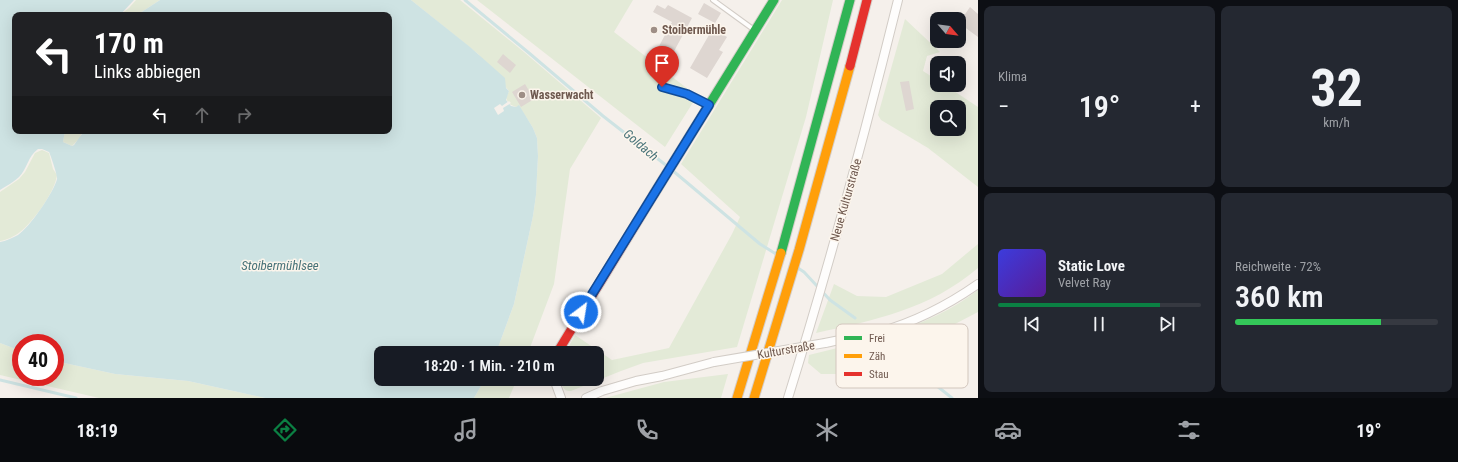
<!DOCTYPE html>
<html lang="de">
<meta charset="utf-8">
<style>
body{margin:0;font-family:"Roboto Condensed",sans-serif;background:#242831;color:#f1f3f6;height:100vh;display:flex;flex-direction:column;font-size:15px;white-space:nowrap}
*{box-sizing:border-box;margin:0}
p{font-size:13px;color:#9ea1a6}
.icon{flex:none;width:22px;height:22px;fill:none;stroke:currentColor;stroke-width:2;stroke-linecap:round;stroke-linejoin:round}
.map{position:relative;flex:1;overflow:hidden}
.sheet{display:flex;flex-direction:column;gap:6px;padding:6px;background:#0d0f14;width:480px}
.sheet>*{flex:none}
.banner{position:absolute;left:12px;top:12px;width:380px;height:122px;border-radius:8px;box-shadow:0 4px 16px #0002;background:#202124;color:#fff;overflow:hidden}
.needle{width:26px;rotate:118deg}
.tools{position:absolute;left:930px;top:12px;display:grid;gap:8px}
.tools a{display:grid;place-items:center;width:36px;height:36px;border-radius:8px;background:#171b24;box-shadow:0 4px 16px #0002;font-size:20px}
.speed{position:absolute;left:12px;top:334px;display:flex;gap:8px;font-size:20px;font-weight:700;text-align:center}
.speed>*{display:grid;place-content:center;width:52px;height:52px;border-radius:50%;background:#171b24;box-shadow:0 4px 16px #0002;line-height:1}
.speed .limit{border:6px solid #d22;background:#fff;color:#111}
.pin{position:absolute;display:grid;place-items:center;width:34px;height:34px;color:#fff;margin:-41px -17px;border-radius:50% 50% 50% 0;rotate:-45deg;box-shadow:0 0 4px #0007}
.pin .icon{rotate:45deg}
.me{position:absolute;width:44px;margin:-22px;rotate:31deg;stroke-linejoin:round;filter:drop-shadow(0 0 3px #0008)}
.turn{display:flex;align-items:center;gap:14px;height:84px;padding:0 16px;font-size:18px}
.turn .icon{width:52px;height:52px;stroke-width:2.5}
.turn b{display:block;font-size:28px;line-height:34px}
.lanes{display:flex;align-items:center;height:38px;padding:0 16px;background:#0003;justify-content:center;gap:20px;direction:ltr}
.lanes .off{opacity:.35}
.big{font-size:30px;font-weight:600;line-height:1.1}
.sheet .card{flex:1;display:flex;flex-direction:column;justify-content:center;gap:6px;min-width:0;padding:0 14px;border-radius:8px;background:#242831}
.sheet .dial{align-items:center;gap:0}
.dial b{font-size:52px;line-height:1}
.song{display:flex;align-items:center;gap:12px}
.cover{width:48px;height:48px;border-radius:6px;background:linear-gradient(135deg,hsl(240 70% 55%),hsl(270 70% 35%))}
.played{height:4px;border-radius:2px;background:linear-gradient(90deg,#0b8043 80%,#363941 80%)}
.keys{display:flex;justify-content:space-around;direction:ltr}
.heat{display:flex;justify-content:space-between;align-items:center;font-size:22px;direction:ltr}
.charge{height:6px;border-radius:3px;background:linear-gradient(90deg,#34c759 72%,#363941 0)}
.sheet .tiles{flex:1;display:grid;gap:6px;grid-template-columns:repeat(2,1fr)}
.trip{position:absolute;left:374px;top:346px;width:230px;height:40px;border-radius:8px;background:#171b24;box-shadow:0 4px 16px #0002;font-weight:600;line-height:40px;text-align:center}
.dock{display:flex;height:64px;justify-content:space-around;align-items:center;background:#090b0e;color:#9ea1a6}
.dock .icon{width:28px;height:28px}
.dock .active{color:#0b8043}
.dock b{font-size:18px;color:#f1f3f6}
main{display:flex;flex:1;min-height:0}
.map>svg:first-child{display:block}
.green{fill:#e3ead7;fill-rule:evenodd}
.water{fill:#cee3e3}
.pier{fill:#f5f0eb}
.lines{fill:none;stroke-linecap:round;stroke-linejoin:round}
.stream{stroke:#cee3e3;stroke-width:3}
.building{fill:#ded6d1}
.lane-casing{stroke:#d2ccc6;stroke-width:6}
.street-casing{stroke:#d2ccc6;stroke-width:10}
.fast-casing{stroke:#d4cdc8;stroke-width:11}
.slow-casing{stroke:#d4cdc8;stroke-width:11}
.jam-casing{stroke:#d4cdc8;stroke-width:11}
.lane{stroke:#fefdfc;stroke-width:4}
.street{stroke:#fefdfc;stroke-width:8}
.fast{stroke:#30b455;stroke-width:9}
.slow{stroke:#ff9f0a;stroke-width:9}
.jam{stroke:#e5322d;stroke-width:9}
.street-bridge-casing{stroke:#d2ccc6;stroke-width:10;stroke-linecap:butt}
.street-bridge{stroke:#fefdfc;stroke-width:8}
.route-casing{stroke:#114b97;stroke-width:10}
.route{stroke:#1a73e8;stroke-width:7}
.poi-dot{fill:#9e8e86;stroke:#fcf5ec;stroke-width:1.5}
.labels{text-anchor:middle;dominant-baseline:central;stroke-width:3;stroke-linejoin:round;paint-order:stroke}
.poi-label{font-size:12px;font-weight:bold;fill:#6f594f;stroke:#fcf5ec;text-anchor:start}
.street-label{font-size:12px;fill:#6f594f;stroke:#fcf5ec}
.water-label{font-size:13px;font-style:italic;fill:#487379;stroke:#fcf5ec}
.key{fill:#fcf5ec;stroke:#d2c6bd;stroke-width:1}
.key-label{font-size:11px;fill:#6f594f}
</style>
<main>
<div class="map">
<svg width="978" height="398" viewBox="0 0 978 398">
<rect width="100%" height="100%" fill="#f5f0eb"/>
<path class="green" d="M136,0h24l-23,15 -16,-1 8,-6z
M411,0h49l64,52 77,66 -31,51 -16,115 -26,69h-32l18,-49 19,-88 3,-21 2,-39 -1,-18 -4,-10 -14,-22 -3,1 -7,-3 -3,-6 3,-7 -31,-37z
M477,0h156l-19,32 83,64 -32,51z
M782,0h51l-27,117 -69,230 -94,16 -22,8 -50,20c-8,1 -9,-6 -11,-12h37v-26h-32l10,-18 37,25 57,-12 63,-114 8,-17 -59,-53z
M905,19l35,33 -13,4 -4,15 14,9v5h8l33,22v80l-50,-39 -47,-28 -3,-5zM937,107h22v22h-22z
M65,131h17l-2,7 -8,8 -9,-4z
M42,150l7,3 4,16 4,6c-2,17 -24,47 -37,57 -5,4 -13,8 -20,9v-49l19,-13 6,-7 10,-19z
M978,244v24c-48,41 -103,52 -162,65l18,-49 23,12 29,1 56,-23z
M978,290v22l-65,34 -62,28h-30l-13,-11 1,-8c60,-15 118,-26 169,-65z
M0,343l21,8v26h34v-16l60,13 73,7 77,17h-166l-99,-23z
M728,374l-7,24h-116l59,-16z
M485,379h32l-8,19h-35z"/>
<path class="water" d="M0,0h134l-14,15h-105v116h50l-2,11 9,4 2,-1 10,-14h305v-116h-252l23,-15h251l59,47 35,31 1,10 3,3 -3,9 5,6 5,1 3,-2 14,23 4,10 1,18 -2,39 -3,21 -19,88 -18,49h-115v26h104l-11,19h-209l-77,-17 -73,-7 -60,-13v-18h-34v8l-21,-8v-101c6,-1 12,-4 18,-7 11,-7 36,-43 39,-56 1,-2 -6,-23 -8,-27l-7,-3h-4c-10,7 -11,20 -19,28 -5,5 -13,9 -19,13z"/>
<path class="pier" d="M509,101l2,2 -8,5 1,3 -6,4 -4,-7 6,-4 2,2z"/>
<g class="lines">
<path class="stream" d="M465,0l64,53 74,63 64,50
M672,170l88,74 16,10
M798,268l6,4 26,28 25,18
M889,348l63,50
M0,380l76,18"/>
</g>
<path class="building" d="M704,3l17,10 -6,10 -17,-9z
M657,5l8,4 3,-4 24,13 -20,37 -14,-7 14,-26 -19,-10z
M970,7l8,7v23l-19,-14z
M713,28l14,9 -8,13 4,2 -16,26 -17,-10z
M503,54l13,11 -6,8 -13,-11z
M909,81l5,28 -8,2 -6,-29z
M525,84l9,15 -13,8 -9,-15z"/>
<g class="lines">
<defs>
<path id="lane" d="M713,0l40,29
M662,87l25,7 21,11"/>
<path id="street" d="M825,343c18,-4 36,-7 54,-11 36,-10 69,-27 99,-48
M554,379l7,19
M586,398l16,-7 34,-10 26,-5 52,-14
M788,398c41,-132 77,-264 110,-398"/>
<path id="fast" d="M654,194l120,-194
M781,253l69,-253"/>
<path id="slow" d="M737,398l44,-145
M754,398l45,-148 51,-184"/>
<path id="jam" d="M850,66l17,-66
M557,353l97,-159"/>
</defs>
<use href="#lane" class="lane-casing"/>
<use href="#street" class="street-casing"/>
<use href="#fast" class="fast-casing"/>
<use href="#slow" class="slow-casing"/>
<use href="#jam" class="jam-casing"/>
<use href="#lane" class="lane"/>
<use href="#street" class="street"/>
<use href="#fast" class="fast"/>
<use href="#slow" class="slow"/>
<use href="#jam" class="jam"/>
<defs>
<path id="street-bridge" d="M714,362l111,-19"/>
</defs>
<use href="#street-bridge" class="street-bridge-casing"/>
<use href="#street-bridge" class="street-bridge"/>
</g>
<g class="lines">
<defs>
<path id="route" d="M581,312l128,-207 -22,-11 -25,-7"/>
</defs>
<use href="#route" class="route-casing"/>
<use href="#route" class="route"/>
</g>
<g class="poi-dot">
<circle cx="654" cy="30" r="4"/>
<circle cx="522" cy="95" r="4"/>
</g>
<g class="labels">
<g class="poi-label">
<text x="662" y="30">Stoibermühle</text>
<text x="530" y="95">Wasserwacht</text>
</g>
<g class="street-label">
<text transform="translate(846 200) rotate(-74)">Neue Kulturstraße</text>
<text transform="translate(786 350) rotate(-10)">Kulturstraße</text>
</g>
<g class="water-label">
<text transform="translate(641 145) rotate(40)">Goldach</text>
<text x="280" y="265">Stoibermühlsee</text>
</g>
</g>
<rect x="836" y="324" width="132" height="64" rx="6" class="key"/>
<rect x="844" y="336" width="18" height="4" fill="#30b455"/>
<rect x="844" y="354" width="18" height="4" fill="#ff9f0a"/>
<rect x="844" y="372" width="18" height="4" fill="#e5322d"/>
<g class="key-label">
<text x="869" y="342">Frei</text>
<text x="869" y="360">Zäh</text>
<text x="869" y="378">Stau</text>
</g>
</svg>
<div class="tools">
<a><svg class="needle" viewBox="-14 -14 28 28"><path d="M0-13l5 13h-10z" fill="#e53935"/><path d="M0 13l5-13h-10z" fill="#9ea1a6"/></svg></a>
<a><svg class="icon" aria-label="sound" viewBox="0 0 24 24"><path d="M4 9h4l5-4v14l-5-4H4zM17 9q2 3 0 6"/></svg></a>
<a><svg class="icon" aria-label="search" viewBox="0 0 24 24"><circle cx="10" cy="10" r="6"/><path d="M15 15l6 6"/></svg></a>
</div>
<div class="speed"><div class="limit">40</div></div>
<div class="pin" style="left:662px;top:87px;background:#d93025"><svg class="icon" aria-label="arrive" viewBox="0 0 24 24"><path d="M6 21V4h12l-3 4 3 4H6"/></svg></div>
<svg class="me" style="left:581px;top:312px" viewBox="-20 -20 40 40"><circle r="17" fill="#1a73e8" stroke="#fff" stroke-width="3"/><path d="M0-11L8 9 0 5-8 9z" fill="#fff"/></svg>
<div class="trip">18:20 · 1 Min. · 210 m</div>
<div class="banner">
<div class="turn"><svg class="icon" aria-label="left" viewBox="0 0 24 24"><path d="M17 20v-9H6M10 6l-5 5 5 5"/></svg><div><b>170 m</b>Links abbiegen</div></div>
<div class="lanes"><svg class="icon" aria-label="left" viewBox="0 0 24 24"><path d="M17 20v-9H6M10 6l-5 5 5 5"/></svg><svg class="icon off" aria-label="ahead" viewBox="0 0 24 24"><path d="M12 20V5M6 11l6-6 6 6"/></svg><svg class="icon off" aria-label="right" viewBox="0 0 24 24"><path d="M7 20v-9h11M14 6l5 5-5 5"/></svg></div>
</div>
</div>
<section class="sheet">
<div class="tiles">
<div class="card"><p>Klima</p>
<div class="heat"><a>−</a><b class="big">19°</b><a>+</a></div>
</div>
<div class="card dial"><b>32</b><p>km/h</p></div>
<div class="card">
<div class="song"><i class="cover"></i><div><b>Static Love</b><p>Velvet Ray</p></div></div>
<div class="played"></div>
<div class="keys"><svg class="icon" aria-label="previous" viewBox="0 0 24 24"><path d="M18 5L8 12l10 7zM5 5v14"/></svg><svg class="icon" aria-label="pause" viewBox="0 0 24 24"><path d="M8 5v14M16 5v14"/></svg><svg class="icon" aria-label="next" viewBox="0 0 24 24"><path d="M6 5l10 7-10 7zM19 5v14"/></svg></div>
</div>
<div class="card"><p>Reichweite · 72%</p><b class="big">360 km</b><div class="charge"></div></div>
</div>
</section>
</main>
<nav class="dock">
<b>18:19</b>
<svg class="icon active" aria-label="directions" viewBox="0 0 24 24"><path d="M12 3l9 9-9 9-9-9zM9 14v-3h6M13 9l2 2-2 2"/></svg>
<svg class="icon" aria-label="music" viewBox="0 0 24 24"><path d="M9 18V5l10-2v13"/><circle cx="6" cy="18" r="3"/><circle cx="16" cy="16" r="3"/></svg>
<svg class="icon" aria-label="phone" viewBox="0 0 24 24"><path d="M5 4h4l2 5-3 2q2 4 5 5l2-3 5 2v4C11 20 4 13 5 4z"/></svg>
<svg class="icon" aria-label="climate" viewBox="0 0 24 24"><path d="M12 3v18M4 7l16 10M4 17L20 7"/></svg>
<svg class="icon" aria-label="car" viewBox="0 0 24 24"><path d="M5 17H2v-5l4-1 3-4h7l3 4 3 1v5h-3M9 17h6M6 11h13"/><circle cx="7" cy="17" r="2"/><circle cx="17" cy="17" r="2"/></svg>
<svg class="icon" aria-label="filters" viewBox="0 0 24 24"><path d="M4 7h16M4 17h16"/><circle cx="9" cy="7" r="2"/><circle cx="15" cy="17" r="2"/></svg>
<b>19°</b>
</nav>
